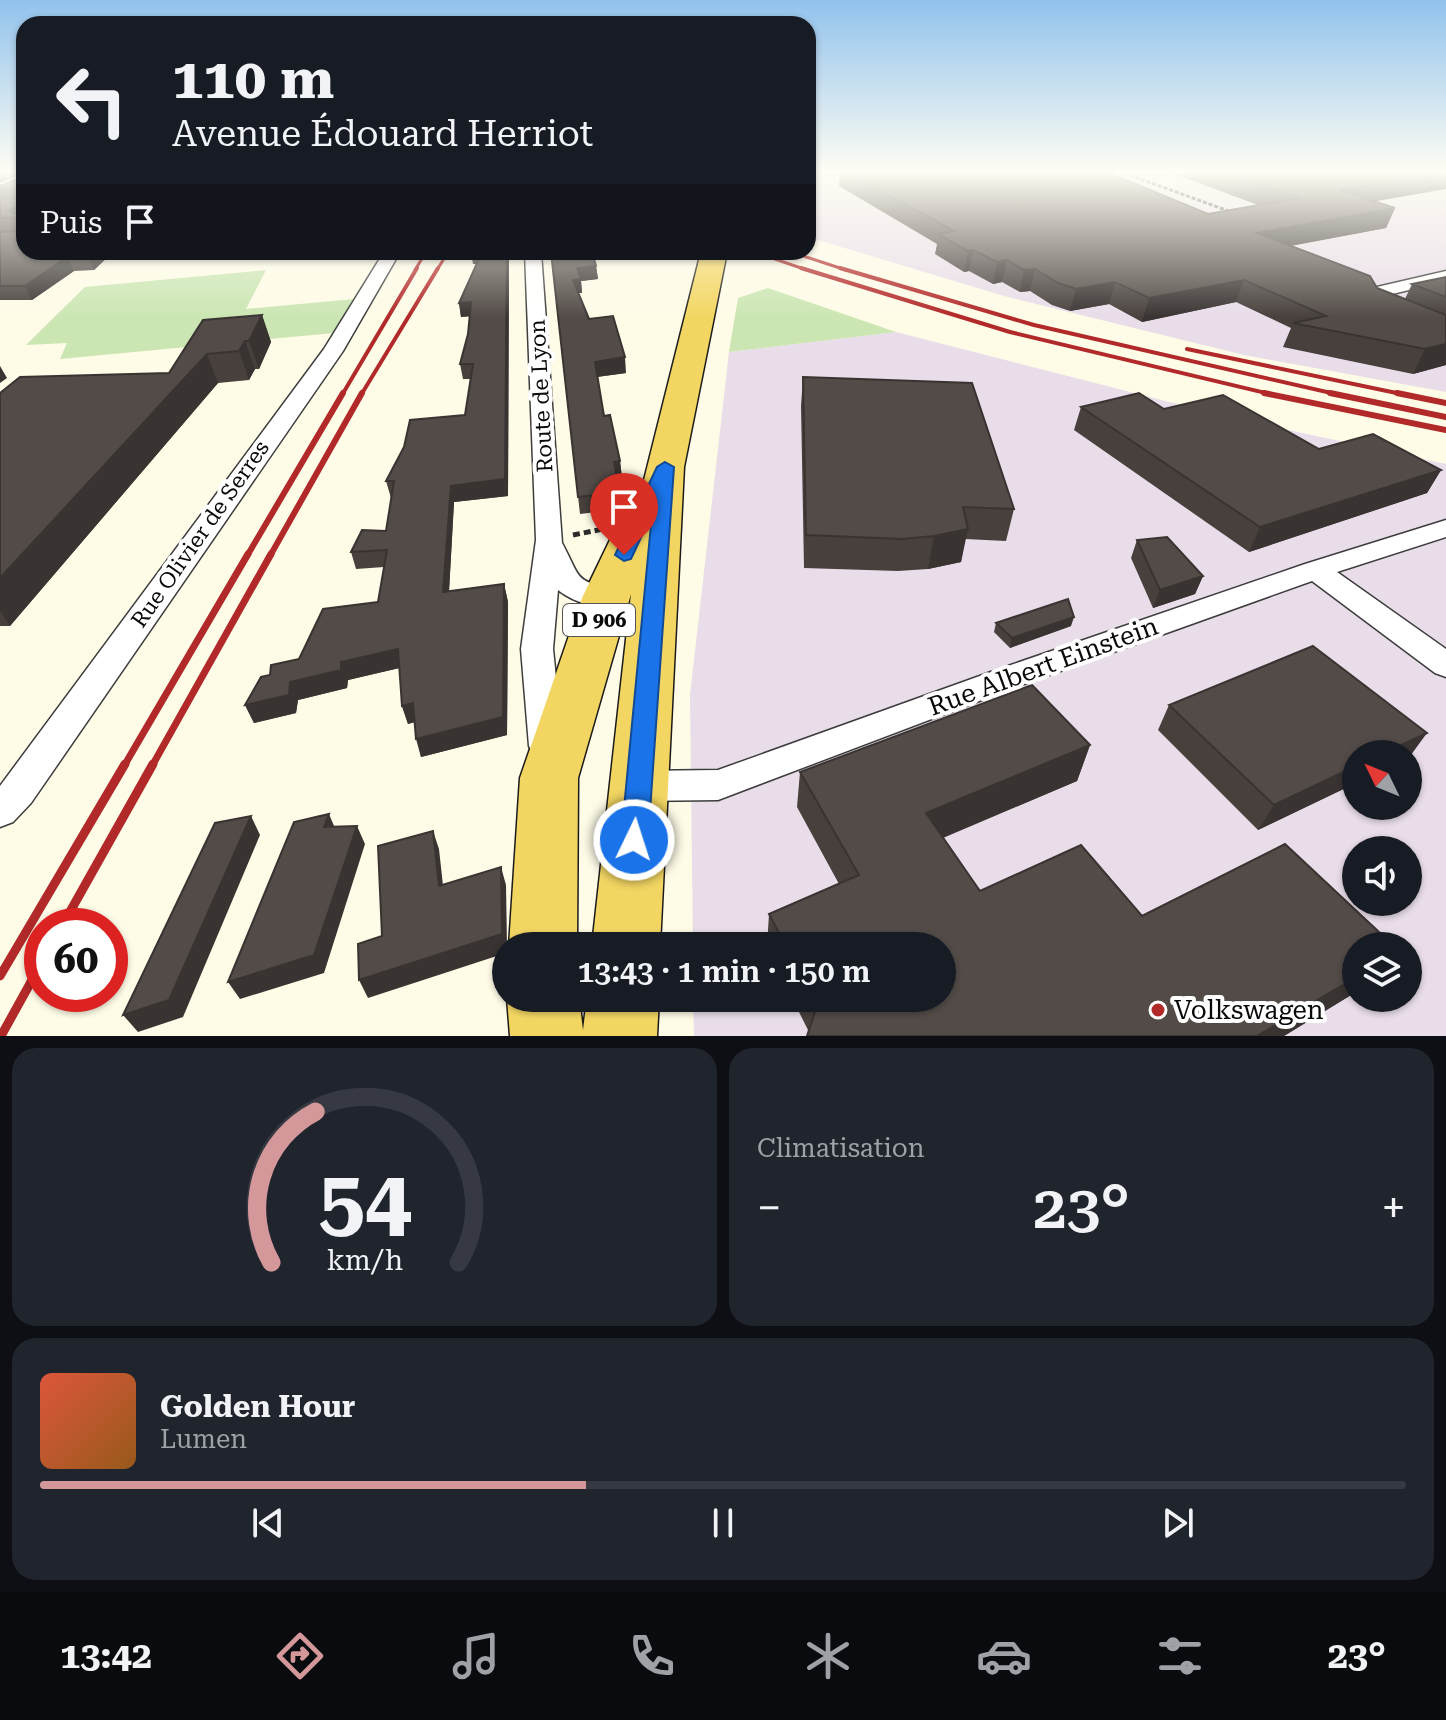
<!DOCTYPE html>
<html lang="fr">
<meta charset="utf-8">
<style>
body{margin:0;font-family:"Roboto Serif",serif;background:#20242c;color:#f1f3f6;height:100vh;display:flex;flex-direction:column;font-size:30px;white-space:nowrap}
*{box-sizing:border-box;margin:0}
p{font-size:26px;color:#9ea1a6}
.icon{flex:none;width:44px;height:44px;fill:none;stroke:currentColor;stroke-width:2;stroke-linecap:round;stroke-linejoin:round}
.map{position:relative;height:1036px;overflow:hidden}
.side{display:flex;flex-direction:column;gap:12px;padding:12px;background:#0d0f14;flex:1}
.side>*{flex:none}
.top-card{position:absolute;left:16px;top:16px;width:800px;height:244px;border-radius:24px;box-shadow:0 2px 6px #0004;background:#171b24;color:#f1f3f6;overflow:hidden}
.needle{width:52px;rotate:313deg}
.tools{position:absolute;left:1342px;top:740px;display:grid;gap:16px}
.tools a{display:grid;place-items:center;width:80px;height:80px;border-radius:50%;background:#171b24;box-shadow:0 2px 6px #0004;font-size:40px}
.speed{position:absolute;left:24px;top:908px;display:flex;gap:16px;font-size:40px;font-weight:700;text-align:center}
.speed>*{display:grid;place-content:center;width:104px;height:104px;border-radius:50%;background:#171b24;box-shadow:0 2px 6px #0004;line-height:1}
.speed .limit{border:12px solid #d22;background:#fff;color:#111}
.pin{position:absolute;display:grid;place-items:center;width:68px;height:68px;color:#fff;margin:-82px -34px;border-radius:50% 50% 50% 0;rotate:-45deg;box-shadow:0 0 8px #0007}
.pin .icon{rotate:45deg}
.me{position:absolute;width:88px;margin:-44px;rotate:4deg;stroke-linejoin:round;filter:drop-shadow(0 0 6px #0008)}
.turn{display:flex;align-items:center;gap:28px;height:168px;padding:0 24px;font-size:36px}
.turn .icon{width:104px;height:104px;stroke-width:2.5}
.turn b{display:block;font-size:56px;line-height:68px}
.then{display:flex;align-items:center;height:76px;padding:0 24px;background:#0003;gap:16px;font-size:30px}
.big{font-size:60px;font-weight:600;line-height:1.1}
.side .tile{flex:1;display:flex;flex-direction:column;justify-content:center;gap:12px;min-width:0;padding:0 28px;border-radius:24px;background:#20242c}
.side .dial{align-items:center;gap:0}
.dial svg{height:208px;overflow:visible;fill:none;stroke:#363941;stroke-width:7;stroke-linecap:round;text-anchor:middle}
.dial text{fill:#f1f3f6;stroke:none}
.song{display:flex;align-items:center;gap:24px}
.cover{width:96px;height:96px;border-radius:12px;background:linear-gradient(135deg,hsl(10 70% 55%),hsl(30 70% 35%))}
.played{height:8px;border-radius:4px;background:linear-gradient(90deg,#d5989a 40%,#363941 40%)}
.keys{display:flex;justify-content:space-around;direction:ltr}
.heat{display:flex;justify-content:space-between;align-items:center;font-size:44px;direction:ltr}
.side .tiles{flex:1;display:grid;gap:12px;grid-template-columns:1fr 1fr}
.tile:last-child{grid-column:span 2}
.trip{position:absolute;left:492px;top:932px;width:464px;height:80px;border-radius:40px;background:#171b24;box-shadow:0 2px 6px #0004;font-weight:600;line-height:80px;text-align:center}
.tabs{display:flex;height:128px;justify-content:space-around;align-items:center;background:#090b0e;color:#9ea1a6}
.tabs .icon{width:56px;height:56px}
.tabs .selected{color:#d5989a}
.tabs b{font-size:36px;color:#f1f3f6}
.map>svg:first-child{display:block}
.industrial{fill:#e8dde9;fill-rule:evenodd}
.green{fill:#cbe6b3}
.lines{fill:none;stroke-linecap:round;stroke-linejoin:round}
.minor-casing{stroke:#3d3d3d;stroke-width:3}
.primary-casing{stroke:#1b1b1b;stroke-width:3}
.path-far1{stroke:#2c2c2c;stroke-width:3;stroke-dasharray:4 2;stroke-linecap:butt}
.path{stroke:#2c2c2c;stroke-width:5;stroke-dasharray:7 4;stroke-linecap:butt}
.minor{fill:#fff;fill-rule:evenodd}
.primary{fill:#f3d662;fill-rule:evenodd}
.rail-far4{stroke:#b22929;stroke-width:3}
.rail-far3{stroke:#b22929;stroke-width:4}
.rail-far2{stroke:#b22929;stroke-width:6}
.rail-far1{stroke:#b22929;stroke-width:7}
.rail{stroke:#b22929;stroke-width:9}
.wall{fill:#47403d}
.shaded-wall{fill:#393432}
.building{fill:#524b47;stroke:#393432;stroke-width:2}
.route{fill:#1a73e8;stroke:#114b97;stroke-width:2}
.poi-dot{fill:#b22929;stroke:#fff;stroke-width:3}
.labels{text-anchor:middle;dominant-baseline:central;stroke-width:8;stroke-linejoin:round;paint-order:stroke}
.shield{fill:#fff;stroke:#545454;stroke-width:2}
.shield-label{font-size:20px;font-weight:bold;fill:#0a0a0a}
.street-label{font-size:22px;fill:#0a0a0a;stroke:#fff}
.near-street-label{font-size:26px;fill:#0a0a0a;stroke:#fff}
.near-poi-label{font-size:26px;fill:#0a0a0a;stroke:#fff;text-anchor:start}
</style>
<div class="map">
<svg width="1446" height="1036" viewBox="0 0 1446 1036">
<rect width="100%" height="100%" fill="#fefbe7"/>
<path class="industrial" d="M808,173h638v219l-202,-37 -240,-59 -196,-59z
M896,332l332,85 218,47v572h-752l-1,-38h249v-52h-249l-3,-251 39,-343zM1356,754h52v52h-52zM1356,850h52v52h-52zM1356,946h52v52h-52z"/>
<path class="green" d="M266,270l-20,39 108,-10 -20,34 -274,26 7,-16 -41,2 59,-58z
M768,288l128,44 -167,20 9,-54z"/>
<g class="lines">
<defs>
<path id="minor" d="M384,252h16l-57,99 -312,452 -18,19 -13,5v-41l324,-437z
M525,252h16l21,291c20,37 10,36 54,48l5,7 -5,7c-18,5 -43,-3 -58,-15l-5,59 10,97 -5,10 -12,4 -12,-4 -5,-10 -8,-97 15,-109z
M1446,271v10l-66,16 1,4 65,27v13l-78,-33 -7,-14 3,-4z
M1446,520v17l-109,35 109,77v28l-11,-4 -123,-92 -288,103 -306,116 -80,1 -13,-4 -5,-11 5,-11 13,-4 80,-1 284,-102 303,-104z"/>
<path id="primary" d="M701,252h26l-43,215 -24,479h-68l39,-352 -53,184 -1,168h-68l11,-168 62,-180 52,-108 10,-10z
M507,998h72l4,32 4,-32h72l-2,38h-147z"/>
</defs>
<use href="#minor" class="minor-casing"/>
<use href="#primary" class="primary-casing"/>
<path class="path-far1" d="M1124,173l110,40"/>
<path class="path" d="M573,535l30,-6"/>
<use href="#minor" class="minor"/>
<use href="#primary" class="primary"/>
<path class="rail-far4" d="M754,252l53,18
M791,252l55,18
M415,270l11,-18
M437,270l11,-18"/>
<path class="rail-far3" d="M801,268l209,64 264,63
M840,268l194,57 306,70
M1187,349l219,46
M342,395l75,-127
M361,395l77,-127"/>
<path class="rail-far2" d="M1264,393l182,37
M1330,393l116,24
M1397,393l49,10
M247,556l96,-163
M270,556l92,-163"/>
<path class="rail-far1" d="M124,766l124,-212
M152,766l119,-212"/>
<path class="rail" d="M62,926l91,-162
M0,976l125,-212
M1,1036l41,-74"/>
</g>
<path class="wall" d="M0,173h24v79h89l-19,18 -20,1 -42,29h-32v-68l20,-1h-20v-45l20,-8v-4l-20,9z
M840,173h269l99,41 50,-9 -86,-32h274l-72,29 21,6 -9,20 -95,18 86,42 28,11 7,-15 34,-7v88l-33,9 -130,-27 8,-19 -55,-26 -94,20 -33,-18 -39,7 -18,-6 -22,-14 -10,1 -18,-10 -9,2 -24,-13 -5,1 -29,-18 2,-10 -98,-58z
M471,252h38l-1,244 -54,6 -5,89 55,-7 4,18 -1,133 -86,22 -7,-35 -6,2 -6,-18 -3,-38 -51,12 -1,8 -49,12 -2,13 -42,10 -9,-18 25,-30 29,-16 79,-57 6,-35 -28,2 -5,-17 35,-21 5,-33 -5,-17 79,-66 6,-36h-8l-3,-15 8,-30 2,-18 -9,1 -2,-14 18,-39h-4z
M551,252l45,14 2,13 -17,2 1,12h-4l11,26 37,54 -29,4 7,39 16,45 2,17 -5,1 4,30 -41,5z
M262,315l9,27 -12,27h-4l-6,11 -31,3 -208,243h-10v-233l169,-20z
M803,377l211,132 -8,32 -41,-2 -4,23 -33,7 -30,2 -94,-3 -3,-162z
M1081,407l83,2 155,40 122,21 -14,23 -178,59 -175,-122z
M1137,540l66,36 -8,18 -42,14 -22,-50z
M996,623l75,3 -61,22 -16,-16z
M1169,705l187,49v29l-98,47 -100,-100z
M1090,745l-13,36 -134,57 37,53 162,25 214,30v46l-72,44h-477l2,-4 -17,-34h150v-52h-175l2,-32 70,-30 -42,-77 3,-35z"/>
<path class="shaded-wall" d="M0,173h23l-23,10z
M1441,173h5v16l-115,20 7,-19z
M18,189l6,12 -24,2v-13z
M24,202v16l-16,-7z
M1395,208l-9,20 -136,25 7,-20z
M973,250l-4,21 -5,1 4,-21z
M93,252h20l-19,18 -6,-14z
M507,252h2l-1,244 -54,6 -6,108 -5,-18 8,-106z
M67,257l7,14 -42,29 -7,-14z
M1007,260l-5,22 -9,2 4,-22z
M596,266l2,13 -17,2 1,12h-8l-1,-13 4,-12z
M1035,269l-5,22 -10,1 4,-22z
M1244,280l-8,22 -94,20 7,-24z
M1115,282l-6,22 -39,7 6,-22z
M471,302l2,14 -12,1 -2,-14z
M262,315l9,27 -12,27 -10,-28z
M245,341l10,28 -6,11 -10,-29z
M1446,344v21l-33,9 12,-25z
M207,354l11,29 -208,243 -10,-15v-33z
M625,357l1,16 -30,4 -1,-15z
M0,366l7,12 -7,5z
M620,461l2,17 -6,1 -2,-17z
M1441,470l-14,23 -178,59 11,-25z
M968,529l-7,33 -33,7 6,-33z
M1203,576l-8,18 -42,14 7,-18z
M504,584l4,18 -1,133 -86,22 -5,-18z
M1074,617l-3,9 -61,22 2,-10z
M398,649l6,18 -56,13 -1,8 -49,12 -2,13 -42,10 -9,-18 45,-23 51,-20z
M413,703l6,18 -11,3 -6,-18z
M1427,733l-19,26v-5h-26z
M1090,745l-13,36 -159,67 8,-35z
M1356,766v17l-98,47 16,-25z
M329,814l8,19 -13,-6z
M251,816l9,19 -77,182 -45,15 -15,-17z
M357,826l8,18 -41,129 -84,26 -12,-17z
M433,831l6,18 6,55 -6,-18z
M501,867l5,18 1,61h-1v7l-138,45 -9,-18z
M1356,977v15l-72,44h-27z"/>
<path class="building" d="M20,173h4v29l-16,9 16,6v35h69l-5,4 -21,1 -42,29h-25v-54l20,-1v-14l-20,1v-19h18l3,-3 -3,-7 -18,1v-4l20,-8z
M849,173h260l99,41 91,-16 -72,-25h214l-103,17 57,18 -138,25 113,43 7,12 69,27v29l-21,5 -132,-26 33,-7 -82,-36 -95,18 -34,-16 -39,7 -18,-6 -23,-14 -11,1 -17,-10 -10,2 -24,-12 -5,1 -30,-17 16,-3z
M482,252h25l-2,227 -54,7 -8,106 61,-8 -1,133 -87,22 -3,-36 -11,3 -4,-57 -57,13v8l-51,12 -1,13 -44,10 16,-28 9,-2 1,-10 28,-6 24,-50 55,-7 9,-52 -36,2 11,-22 24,1 8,-50h-8l18,-34 6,-27 55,-5 8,-51h-13l8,-30 3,-32 -12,1z
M551,252h41l4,14 -19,2 4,11 -8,1 16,39 24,-3 12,41 -30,5 9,54 6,-1 10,46 -6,1 6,30 -42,5z
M1446,277v20l-34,-13z
M262,315l-13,26h-4l-6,10 -32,3 -207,224v-185l20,-16 149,-4 34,-53z
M803,377l169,6 42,126 -51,-2 5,22 -34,7 -31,3 -97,-4z
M1139,393l25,16 59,-14 96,54 54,-15 68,36 -181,57 -179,-120z
M1167,537l36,39 -43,14 -23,-50z
M1068,599l6,18 -62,21 -16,-15z
M1313,646l114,87 -45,21h-26v12l-82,39 -105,-100z
M1032,685l58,60 -164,68 54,78 101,-46 61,71 143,-72 109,102h-38v31l-99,59h-450l10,-30 -5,-8h130v-52h-156l-17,-32 90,-39 -59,-103z
M329,814l-5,13 33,-1 -43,129 -86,27 66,-160z
M251,816l-82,184 -46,15 92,-192z
M433,831l6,55 62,-19 1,67 -143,46 -1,-36 24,-8 -4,-90z"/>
<linearGradient id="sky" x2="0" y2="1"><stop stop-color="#91c2ec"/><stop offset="0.54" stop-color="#fffdf4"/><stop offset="1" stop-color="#fffdf4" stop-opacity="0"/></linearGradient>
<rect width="1446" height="318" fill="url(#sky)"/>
<path class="route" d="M665,462l9,5 -26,373 -4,8 -10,4 -9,-4 -4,-8 31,-326 -21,45 -7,2 -9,-6 42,-88z"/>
<circle class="poi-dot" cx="1158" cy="1010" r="8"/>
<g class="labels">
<rect class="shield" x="563" y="604" width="72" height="32" rx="6"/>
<g class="shield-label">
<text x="599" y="620">D 906</text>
</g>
<g class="street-label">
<text transform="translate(541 396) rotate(-93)">Route de Lyon</text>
<text transform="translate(200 534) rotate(-55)">Rue Olivier de Serres</text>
</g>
<g class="near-street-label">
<text transform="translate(1043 666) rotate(-20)">Rue Albert Einstein</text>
</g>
<g class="near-poi-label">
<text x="1174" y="1010">Volkswagen</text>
</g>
</g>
</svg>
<div class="tools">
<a><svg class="needle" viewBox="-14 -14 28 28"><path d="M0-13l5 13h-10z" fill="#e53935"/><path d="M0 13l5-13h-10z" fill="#9ea1a6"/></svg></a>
<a><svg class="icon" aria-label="sound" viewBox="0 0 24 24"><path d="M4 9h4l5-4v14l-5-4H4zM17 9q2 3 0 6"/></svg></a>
<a><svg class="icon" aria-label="layers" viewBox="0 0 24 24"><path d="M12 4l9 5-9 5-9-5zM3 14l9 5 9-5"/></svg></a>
</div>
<div class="speed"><div class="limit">60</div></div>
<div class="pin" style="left:624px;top:555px;background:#d93025"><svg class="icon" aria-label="arrive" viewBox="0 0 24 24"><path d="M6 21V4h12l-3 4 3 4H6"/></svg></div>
<svg class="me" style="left:634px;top:840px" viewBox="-20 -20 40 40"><circle r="17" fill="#1a73e8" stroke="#fff" stroke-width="3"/><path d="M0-11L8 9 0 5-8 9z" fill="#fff"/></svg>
<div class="trip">13:43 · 1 min · 150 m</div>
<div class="top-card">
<div class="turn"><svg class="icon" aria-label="left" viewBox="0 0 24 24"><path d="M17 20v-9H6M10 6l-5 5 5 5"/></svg><div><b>110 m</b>Avenue Édouard Herriot</div></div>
<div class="then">Puis<svg class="icon" aria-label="arrive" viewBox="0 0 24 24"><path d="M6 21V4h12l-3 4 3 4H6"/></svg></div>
</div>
</div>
<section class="side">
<div class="tiles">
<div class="tile dial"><svg viewBox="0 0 100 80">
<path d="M14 69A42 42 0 1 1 86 69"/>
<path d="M14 69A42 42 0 0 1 31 11" stroke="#d5989a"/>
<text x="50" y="56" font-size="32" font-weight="700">54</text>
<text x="50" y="72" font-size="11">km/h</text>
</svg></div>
<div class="tile"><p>Climatisation</p>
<div class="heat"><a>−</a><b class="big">23°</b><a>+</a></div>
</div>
<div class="tile">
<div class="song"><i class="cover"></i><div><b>Golden Hour</b><p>Lumen</p></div></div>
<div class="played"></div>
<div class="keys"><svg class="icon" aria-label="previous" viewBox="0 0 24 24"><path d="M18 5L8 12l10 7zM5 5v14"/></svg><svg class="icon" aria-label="pause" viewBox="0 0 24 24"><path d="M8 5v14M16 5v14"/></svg><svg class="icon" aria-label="next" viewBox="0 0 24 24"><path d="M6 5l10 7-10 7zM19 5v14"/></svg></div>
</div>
</div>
</section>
<nav class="tabs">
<b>13:42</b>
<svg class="icon selected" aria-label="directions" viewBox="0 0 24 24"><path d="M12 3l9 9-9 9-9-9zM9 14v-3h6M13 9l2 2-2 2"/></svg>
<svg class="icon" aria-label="music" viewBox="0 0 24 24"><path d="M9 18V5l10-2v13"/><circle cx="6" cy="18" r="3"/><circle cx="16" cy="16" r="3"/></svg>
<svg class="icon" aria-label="phone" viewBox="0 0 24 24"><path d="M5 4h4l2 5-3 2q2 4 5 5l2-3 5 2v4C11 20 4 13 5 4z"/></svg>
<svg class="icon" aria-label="climate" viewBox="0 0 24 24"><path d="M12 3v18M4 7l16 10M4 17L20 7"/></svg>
<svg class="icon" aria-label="car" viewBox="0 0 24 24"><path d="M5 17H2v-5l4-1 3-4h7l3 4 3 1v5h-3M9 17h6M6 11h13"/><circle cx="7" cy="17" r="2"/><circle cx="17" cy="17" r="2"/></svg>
<svg class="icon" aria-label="filters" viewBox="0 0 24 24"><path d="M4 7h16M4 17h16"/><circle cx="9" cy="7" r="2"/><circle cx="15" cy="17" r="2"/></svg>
<b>23°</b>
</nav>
